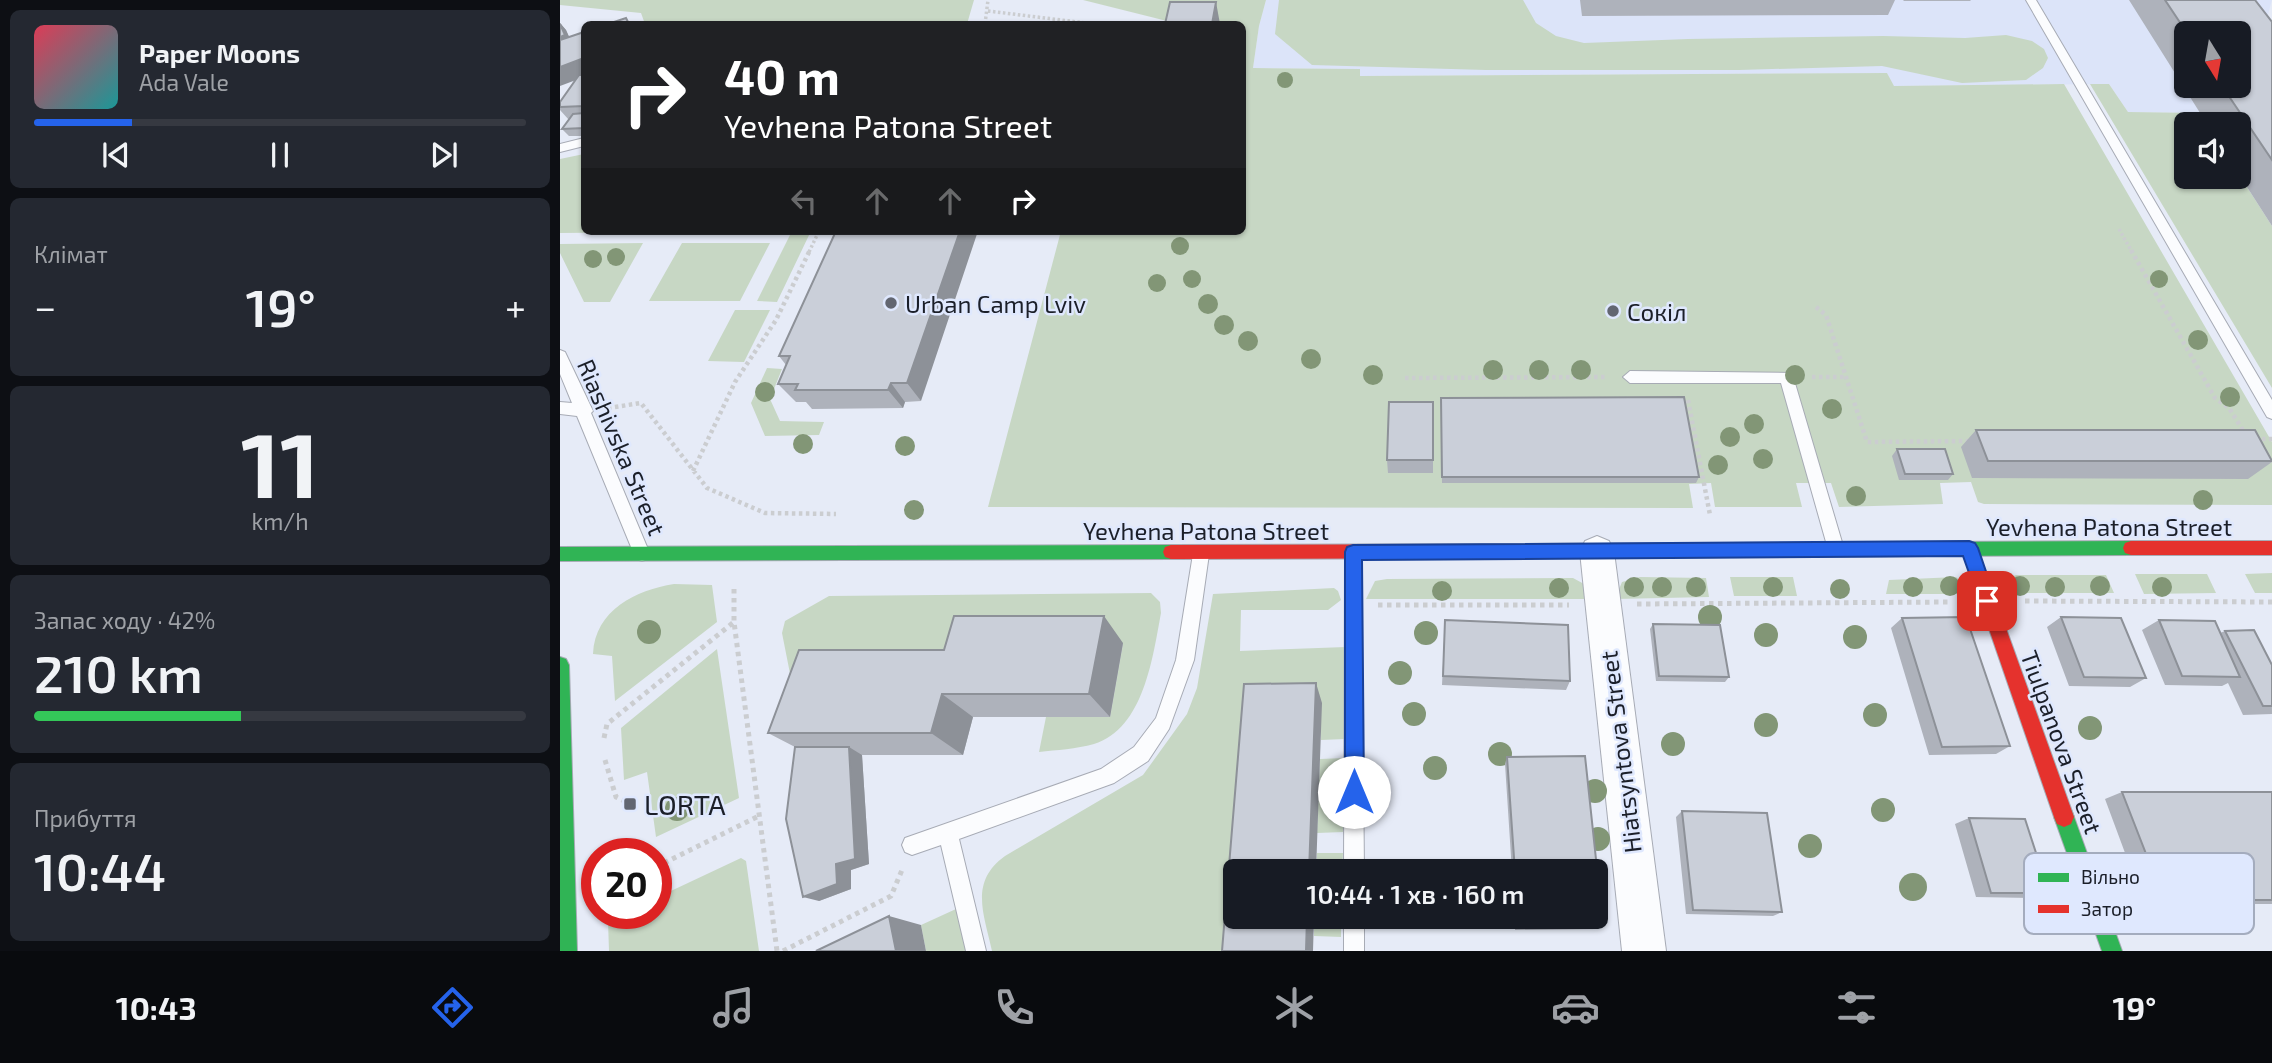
<!DOCTYPE html>
<html lang="uk">
<meta charset="utf-8">
<style>
body{margin:0;font-family:"Exo 2",sans-serif;background:#242831;color:#f1f3f6;height:100vh;display:flex;flex-direction:column;font-size:26px;white-space:nowrap}
*{box-sizing:border-box;margin:0}
p{font-size:23px;color:#9ea1a6}
.icon{flex:none;width:38px;height:38px;fill:none;stroke:currentColor;stroke-width:2;stroke-linecap:round;stroke-linejoin:round}
.map{position:relative;flex:1;overflow:hidden}
.drawer{display:flex;flex-direction:column;gap:10px;padding:10px;background:#0d0f14;width:560px}
.drawer>*{flex:none}
.top-card{position:absolute;left:21px;top:21px;width:665px;height:214px;border-radius:10px;box-shadow:0 2px 5px #0004;background:#202124;color:#fff;overflow:hidden}
.needle{width:46px;rotate:169deg}
.tools{position:absolute;left:1614px;top:21px;display:grid;gap:14px}
.tools a{display:grid;place-items:center;width:77px;height:77px;border-radius:10px;background:#171b24;box-shadow:0 2px 5px #0004;font-size:35px}
.speed{position:absolute;left:21px;top:838px;display:flex;gap:14px;font-size:35px;font-weight:700;text-align:center}
.speed>*{display:grid;place-content:center;width:91px;height:91px;border-radius:50%;background:#171b24;box-shadow:0 2px 5px #0004;line-height:1}
.speed .limit{border:10px solid #d22;background:#fff;color:#111}
.pin{position:absolute;display:grid;place-items:center;width:60px;height:60px;color:#fff;margin:-30px;border-radius:14px;box-shadow:0 4px 10px #0006}
.me{position:absolute;width:77px;margin:-38px;rotate:0deg;stroke-linejoin:round;filter:drop-shadow(0 0 5px #0008)}
.turn{display:flex;align-items:center;gap:24px;height:147px;padding:0 28px;font-size:32px}
.turn .icon{width:91px;height:91px;stroke-width:2.5}
.turn b{display:block;font-size:49px;line-height:60px}
.lanes{display:flex;align-items:center;height:66px;padding:0 28px;background:#0003;justify-content:center;gap:35px;direction:ltr}
.lanes .off{opacity:.35}
.big{font-size:52px;font-weight:600;line-height:1.1}
.drawer .tile{flex:1;display:flex;flex-direction:column;justify-content:center;gap:10px;min-width:0;padding:0 24px;border-radius:10px;background:#242831}
.drawer .dial{align-items:center;gap:0}
.dial b{font-size:91px;line-height:1}
.song{display:flex;align-items:center;gap:21px}
.cover{width:84px;height:84px;border-radius:10px;background:linear-gradient(135deg,hsl(350 70% 55%),hsl(180 70% 35%))}
.played{height:7px;border-radius:4px;background:linear-gradient(90deg,#2563eb 20%,#363941 20%)}
.keys{display:flex;justify-content:space-around;direction:ltr}
.heat{display:flex;justify-content:space-between;align-items:center;font-size:38px;direction:ltr}
.charge{height:10px;border-radius:5px;background:linear-gradient(90deg,#34c759 42%,#363941 0)}
.trip{position:absolute;left:663px;top:859px;width:385px;height:70px;border-radius:10px;background:#171b24;box-shadow:0 2px 5px #0004;font-weight:600;line-height:70px;text-align:center}
.tabs{display:flex;height:112px;justify-content:space-around;align-items:center;background:#090b0e;color:#9ea1a6}
.tabs .icon{width:49px;height:49px}
.tabs .current{color:#2563eb}
.tabs b{font-size:32px;color:#f1f3f6}
main{display:flex;flex:1;min-height:0}
.map>svg:first-child{display:block}
.built{fill:#dce4f9;fill-rule:evenodd}
.green{fill:#c7d7c4}
.lines{fill:none;stroke-linecap:round;stroke-linejoin:round}
.lane-casing{stroke:#a7abb5;stroke-width:2}
.street-casing{stroke:#a7abb5;stroke-width:2}
.fast-casing{stroke:#a7abb5;stroke-width:2}
.jam-casing{stroke:#a7abb5;stroke-width:2}
.path-far2{stroke:#cbcdd0;stroke-width:3.5;stroke-dasharray:2.5 2.5;stroke-linecap:butt}
.path-far1{stroke:#cbcdd0;stroke-width:4.5;stroke-dasharray:3.5 3.5;stroke-linecap:butt}
.path{stroke:#cbcdd0;stroke-width:5;stroke-dasharray:4.5 4.5;stroke-linecap:butt}
.lane{fill:#fbfcfe;fill-rule:evenodd}
.street{fill:#fbfcfe;fill-rule:evenodd}
.fast{fill:#30b455;fill-rule:evenodd}
.jam{fill:#e5322d;fill-rule:evenodd}
.tree{fill:#829676}
.wall{fill:#aeb2bb;fill-rule:evenodd}
.shaded-wall{fill:#8d9198}
.building{fill:#cacfd9;stroke:#8d9198;stroke-width:2}
.route{fill:#2563eb;stroke:#184099;stroke-width:2}
.poi-dot{fill:#626671;stroke:#dfe8fe;stroke-width:2.5}
.labels{text-anchor:middle;dominant-baseline:central;stroke-width:5;stroke-linejoin:round;paint-order:stroke}
.poi-label{font-size:24px;fill:#1b1f29;stroke:#dfe8fe;text-anchor:start}
.street-label{font-size:24px;fill:#1b1f29;stroke:#dfe8fe}
.near-poi-label{font-size:28px;fill:#1b1f29;stroke:#dfe8fe;text-anchor:start}
.key{fill:#dfe8fe;stroke:#a4acbe;stroke-width:2}
.key-label{font-size:19px;fill:#1b1f29}
</style>
<main>
<section class="drawer">
<div class="tile">
<div class="song"><i class="cover"></i><div><b>Paper Moons</b><p>Ada Vale</p></div></div>
<div class="played"></div>
<div class="keys"><svg class="icon" aria-label="previous" viewBox="0 0 24 24"><path d="M18 5L8 12l10 7zM5 5v14"/></svg><svg class="icon" aria-label="pause" viewBox="0 0 24 24"><path d="M8 5v14M16 5v14"/></svg><svg class="icon" aria-label="next" viewBox="0 0 24 24"><path d="M6 5l10 7-10 7zM19 5v14"/></svg></div>
</div>
<div class="tile"><p>Клімат</p>
<div class="heat"><a>−</a><b class="big">19°</b><a>+</a></div>
</div>
<div class="tile dial"><b>11</b><p>km/h</p></div>
<div class="tile"><p>Запас ходу · 42%</p><b class="big">210 km</b><div class="charge"></div></div>
<div class="tile"><p>Прибуття</p><b class="big">10:44</b></div>
</section>
<div class="map">
<svg width="1712" height="951" viewBox="0 0 1712 951">
<rect width="100%" height="100%" fill="#e6ebf7"/>
<path class="built" d="M706,0h1006l-34,124 -38,-11 -72,-1 -19,-28 -216,2 -6,-13 -528,3 1,-7 -107,-1 6,-42zM1626,33h52v53h-52z"/>
<path class="green" d="M0,0h414l-7,24h-322l-4,-11 -81,-8z
M523,0h183l-7,26 -6,42 107,1v7l527,-3 7,13 170,-2 208,358v63l-288,-1 -6,-2 -7,-20 -31,1 3,21 -104,3 -8,-24h-35l6,24h-87l-4,-24 -22,1 4,24 -705,-1 73,-276h181v-207l-67,-1z
M719,0h244l13,23 20,13 28,7 104,-4 195,-3 82,2 41,-3 26,6 12,8 4,9 -5,10 -17,12 -64,3 -80,-17 -143,4h-253l-174,-5 -37,-31z
M1530,84h19l19,28 72,1 8,11h-22v53h52v-4l34,53v162z
M24,154v77l94,1 -118,1v-74z
M232,231h19l-34,71 -20,-1z
M83,243l-33,59h-26l-24,-49v-9z
M122,243h88l-30,58h-91z
M175,310h35l-26,52 -36,-1z
M207,368l15,1 -12,30 10,22 44,1 -5,13 -54,1 -14,-33z
M1712,573v20h-17l-10,-19z
M1575,574h72l9,19 -72,1z
M1456,575h90l8,18h-115l3,-12z
M1080,577l66,1 3,19 -94,2 7,-17z
M1170,577h63l4,19h-63z
M1396,577l10,8 4,9h-84l3,-14z
M1013,578l11,6 9,15h-227l9,-18 12,-2z
M114,584l38,1 5,37 -102,79 -3,-45 -19,-2c2,-44 43,-64 81,-70z
M774,588l4,3 3,9 -13,10h-87l-1,41 106,-4 -1,92 -24,1v-37l-85,169 -1,79h-243c-8,-37 -23,-69 13,-95l138,-81 13,-18 31,-43 10,-26 16,-94z
M591,593l9,9 1,11c-8,43 -17,116 -67,131 -18,5 -37,6 -55,8l7,-35h64l13,-74 -326,66 -15,-76 3,-12 44,-25z
M157,649l22,149 -83,39 -9,-65 -23,8 -3,-52z
M785,758l-2,74 -26,1 3,-74z
M757,853h26l-1,18h-26z
M181,858l5,3 13,90h-150l-1,-30 16,-7h32v-16z
M396,909l10,42h-40l-5,-26z
M754,917h27v20l-27,-1z"/>
<g class="lines">
<defs>
<path id="lane" d="M1466,0h10l236,400v19l-5,-2z
M24,138v8l-24,6v-8z
M0,350l5,2 28,59 -2,2 59,141 -2,5 -6,2 -6,-2 -59,-143 -17,-2v-12l12,1 -12,-29z
M1070,371l162,2 52,176 -2,5 -6,2 -6,-2 -2,-5 -47,-166h-151l-7,-6z
M793,545l6,2 2,5 3,320h-20l1,-320 2,-5z
M641,547l6,2 2,5 -15,106 -25,69 -21,32 -34,22 -155,56 27,112h-20l-25,-106 -29,10 -7,-3 -3,-7 3,-7 196,-69 33,-22 22,-29 20,-58 17,-106 2,-5z
M784,917h20v34h-20z"/>
<path id="street" d="M1037,536l12,5 5,11 52,399h-44l-42,-399 5,-11z"/>
<path id="fast" d="M1571,541l6,2 2,5 -2,5 -6,2 -612,3 -6,-2 -2,-5 2,-5 6,-2z
M611,545l6,2 2,5 -2,5 -6,2 -611,2v-14z
M0,657l6,2 3,6 8,286h-17z
M1504,807l7,3 3,7 48,134h-20l-48,-134 3,-7z"/>
<path id="jam" d="M1409,541l6,2 2,5 97,269 -3,7 -7,3 -7,-3 -3,-7 -93,-269 2,-5z
M1571,541h141v14h-141l-6,-2 -2,-5 2,-5z
M959,544l6,2 2,5 -2,5 -6,2 -348,1 -6,-2 -2,-5 2,-5 6,-2z"/>
</defs>
<use href="#lane" class="lane-casing"/>
<use href="#street" class="street-casing"/>
<use href="#fast" class="fast-casing"/>
<use href="#jam" class="jam-casing"/>
<path class="path-far2" d="M428,11l106,13
M425,24l3,-24
M1559,229l13,23
M249,252l10,-21"/>
<path class="path-far1" d="M1571,250l84,148 14,10 15,24
M1256,307l10,8 41,127 103,-1
M1252,377h34
M845,378l202,-1
M1128,400l22,115
M48,408l33,-5 66,85 58,25 71,1
M1695,439h17
M133,471l42,-89 41,-62 34,-70"/>
<path class="path" d="M174,589v33l43,329
M1465,601l247,1
M1077,604l313,-2
M818,605h191
M44,738l3,-14 127,-102
M45,760l11,37 14,7
M96,867l105,-52
M223,951l108,-55 11,-26"/>
<use href="#lane" class="lane"/>
<use href="#street" class="street"/>
<use href="#fast" class="fast"/>
<use href="#jam" class="jam"/>
</g>
<g class="tree">
<circle cx="725" cy="80" r="8"/>
<circle cx="620" cy="246" r="9"/>
<circle cx="56" cy="257" r="9"/>
<circle cx="33" cy="259" r="9"/>
<circle cx="632" cy="279" r="9"/>
<circle cx="1599" cy="279" r="9"/>
<circle cx="597" cy="283" r="9"/>
<circle cx="648" cy="304" r="10"/>
<circle cx="664" cy="325" r="10"/>
<circle cx="1638" cy="340" r="10"/>
<circle cx="688" cy="341" r="10"/>
<circle cx="751" cy="359" r="10"/>
<circle cx="933" cy="370" r="10"/>
<circle cx="979" cy="370" r="10"/>
<circle cx="1021" cy="370" r="10"/>
<circle cx="813" cy="375" r="10"/>
<circle cx="1235" cy="375" r="10"/>
<circle cx="205" cy="392" r="10"/>
<circle cx="1670" cy="397" r="10"/>
<circle cx="1272" cy="409" r="10"/>
<circle cx="1194" cy="424" r="10"/>
<circle cx="1170" cy="437" r="10"/>
<circle cx="243" cy="444" r="10"/>
<circle cx="345" cy="446" r="10"/>
<circle cx="1203" cy="459" r="10"/>
<circle cx="1158" cy="465" r="10"/>
<circle cx="1296" cy="496" r="10"/>
<circle cx="1643" cy="500" r="10"/>
<circle cx="354" cy="510" r="10"/>
<circle cx="1390" cy="586" r="10"/>
<circle cx="1460" cy="586" r="10"/>
<circle cx="1540" cy="586" r="10"/>
<circle cx="1074" cy="587" r="10"/>
<circle cx="1102" cy="587" r="10"/>
<circle cx="1136" cy="587" r="10"/>
<circle cx="1213" cy="587" r="10"/>
<circle cx="1353" cy="587" r="10"/>
<circle cx="1495" cy="587" r="10"/>
<circle cx="1602" cy="587" r="10"/>
<circle cx="999" cy="588" r="10"/>
<circle cx="1280" cy="589" r="10"/>
<circle cx="882" cy="591" r="10"/>
<circle cx="1150" cy="617" r="12"/>
<circle cx="89" cy="632" r="12"/>
<circle cx="866" cy="633" r="12"/>
<circle cx="1206" cy="635" r="12"/>
<circle cx="1295" cy="637" r="12"/>
<circle cx="840" cy="673" r="12"/>
<circle cx="854" cy="714" r="12"/>
<circle cx="1315" cy="715" r="12"/>
<circle cx="1206" cy="725" r="12"/>
<circle cx="1530" cy="728" r="12"/>
<circle cx="1113" cy="744" r="12"/>
<circle cx="940" cy="754" r="12"/>
<circle cx="875" cy="768" r="12"/>
<circle cx="1035" cy="791" r="12"/>
<circle cx="117" cy="809" r="12"/>
<circle cx="1323" cy="810" r="12"/>
<circle cx="1038" cy="839" r="12"/>
<circle cx="1250" cy="846" r="12"/>
<circle cx="1353" cy="887" r="14"/>
</g>
<path class="wall" d="M1020,0h315l-7,15 -306,1z
M1343,0h68l-1,1h-66z
M1569,0h126l17,22v204l-34,-53v-49h-31zM1626,33h52v53h-52z
M0,23l6,7 3,7 15,-5v104h-15l-7,-7 7,-9 -9,-10v-8l15,-21z
M276,231l85,170 -16,1 -2,6 -91,1 -6,-7h-10l-18,-18 8,-19 -7,-9z
M881,398l258,79 -3,6h-254z
M873,402v71h-45l-1,-13z
M1416,430l296,30v2l-24,17 -276,-1 -11,-31z
M1337,449l56,25 -5,6h-49l-7,-24z
M1501,617l85,61 -16,9 -61,-1 -22,-59z
M1342,618l108,128 -14,8 -67,1 -38,-127z
M885,620l125,61 -4,9 -124,-5z
M1599,620l61,13 5,-2 47,34v49l-29,1 -15,-32 -6,3 -57,-1 -23,-55z
M1093,624l76,53 -4,5 -69,-1 -6,-52z
M563,643l-13,74h-137l-10,38h-101l7,109 -18,6v19l-32,12 -24,-154 -27,-14 176,-83z
M1025,756l18,169 -5,4 -83,1v-13h81v-45h-84l-7,-108 2,-7z
M1562,792h150v112h-128l-39,-105z
M1122,811l100,101 -9,4 -87,-2 -10,-97z
M1409,818l80,75 -17,5 -56,-1 -21,-73z"/>
<path class="shaded-wall" d="M656,2l4,22h-8z
M0,23l6,7 6,13 -12,3z
M24,58v19l-24,9v-19z
M400,231h18l-57,170 -14,-18z
M331,383l14,19 -2,6 -15,-18z
M544,616l19,27 -13,74 -21,-23z
M756,683l6,20 -6,169h-7z
M382,694l31,23 -10,38 -32,-22z
M289,747l13,8 7,109 -18,6v19l-32,12 -16,-4z
M329,916l32,9 5,26h-30z
M747,917h7l-1,34h-7z"/>
<path class="building" d="M1605,0h90l17,22v138l-50,-74h16v-53h-51z
M610,2h46l-4,22h-47z
M66,18l3,6h-21z
M0,24l5,11 -5,2z
M24,32v26l-24,9v-27z
M19,75h5v31l-24,1v-5z
M24,113v15l-22,1 11,-15z
M276,231h124l-53,152h-16l-3,7h-93l3,-6h-20l12,-28h-11z
M1124,397l15,80h-257l-1,-79z
M829,402h44v58h-46z
M1416,430h279l17,31h-284z
M1337,449h48l8,25h-48z
M394,616h150l-15,78h-147l-11,39h-163l31,-83h145z
M1406,617l44,129 -68,1 -40,-129z
M1501,617l60,1 25,60 -62,-1z
M885,620l123,5 2,56 -127,-5z
M1599,620l56,1 25,56 -58,-1z
M1093,624l67,1 9,52 -70,-1z
M1694,630l18,35v41h-9l-38,-75z
M756,683l-7,189h-73v45h71l-1,34h-84l22,-267z
M235,747h54l6,112 -19,5 1,20 -34,13 -17,-78z
M1025,756l18,169 -85,1 -1,-9h79v-45h-81l-8,-115z
M1562,792h150v108h-108z
M1122,811l85,2 15,99 -89,-2z
M1409,818l56,1 24,74h-58z
M329,916l7,35h-80z"/>
<path class="route" d="M1409,541l6,2 3,5 18,53 -2,6 -7,2 -6,-2 -2,-6 -16,-45 -601,4 2,232 -3,6 -7,3 -7,-3 -2,-6v-240l2,-5 6,-2z"/>
<g class="poi-dot">
<circle cx="331" cy="303" r="7"/>
<circle cx="1053" cy="311" r="7"/>
<rect x="63" y="797" width="14" height="14" rx="3.5"/>
</g>
<g class="labels">
<g class="poi-label">
<text x="345" y="303">Urban Camp Lviv</text>
<text x="1067" y="311">Сокіл</text>
</g>
<g class="street-label">
<text transform="translate(62 447) rotate(67)">Riashivska Street</text>
<text x="1549" y="526">Yevhena Patona Street</text>
<text x="646" y="530">Yevhena Patona Street</text>
<text transform="translate(1502 742) rotate(70)">Tiulpanova Street</text>
<text transform="translate(1060 752) rotate(-97)">Hiatsyntova Street</text>
</g>
<g class="near-poi-label">
<text x="84" y="804">LORTA</text>
</g>
</g>
<rect x="1464" y="853" width="230" height="81" rx="10" class="key"/>
<rect x="1478" y="873" width="31" height="9" fill="#30b455"/>
<rect x="1478" y="905" width="31" height="8" fill="#e5322d"/>
<g class="key-label">
<text x="1521" y="884">Вільно</text>
<text x="1521" y="916">Затор</text>
</g>
</svg>
<div class="tools">
<a><svg class="needle" viewBox="-14 -14 28 28"><path d="M0-13l5 13h-10z" fill="#e53935"/><path d="M0 13l5-13h-10z" fill="#9ea1a6"/></svg></a>
<a><svg class="icon" aria-label="sound" viewBox="0 0 24 24"><path d="M4 9h4l5-4v14l-5-4H4zM17 9q2 3 0 6"/></svg></a>
</div>
<div class="speed"><div class="limit">20</div></div>
<div class="pin" style="left:1427px;top:601px;background:#d93025"><svg class="icon" aria-label="arrive" viewBox="0 0 24 24"><path d="M6 21V4h12l-3 4 3 4H6"/></svg></div>
<svg class="me" style="left:794px;top:792px" viewBox="-20 -20 40 40"><circle r="19" fill="#fff"/><path d="M0-13L10 11 0 6-10 11z" fill="#2563eb"/></svg>
<div class="trip">10:44 · 1 хв · 160 m</div>
<div class="top-card">
<div class="turn"><svg class="icon" aria-label="right" viewBox="0 0 24 24"><path d="M7 20v-9h11M14 6l5 5-5 5"/></svg><div><b>40 m</b>Yevhena Patona Street</div></div>
<div class="lanes"><svg class="icon off" aria-label="left" viewBox="0 0 24 24"><path d="M17 20v-9H6M10 6l-5 5 5 5"/></svg><svg class="icon off" aria-label="ahead" viewBox="0 0 24 24"><path d="M12 20V5M6 11l6-6 6 6"/></svg><svg class="icon off" aria-label="ahead" viewBox="0 0 24 24"><path d="M12 20V5M6 11l6-6 6 6"/></svg><svg class="icon" aria-label="right" viewBox="0 0 24 24"><path d="M7 20v-9h11M14 6l5 5-5 5"/></svg></div>
</div>
</div>
</main>
<nav class="tabs">
<b>10:43</b>
<svg class="icon current" aria-label="directions" viewBox="0 0 24 24"><path d="M12 3l9 9-9 9-9-9zM9 14v-3h6M13 9l2 2-2 2"/></svg>
<svg class="icon" aria-label="music" viewBox="0 0 24 24"><path d="M9 18V5l10-2v13"/><circle cx="6" cy="18" r="3"/><circle cx="16" cy="16" r="3"/></svg>
<svg class="icon" aria-label="phone" viewBox="0 0 24 24"><path d="M5 4h4l2 5-3 2q2 4 5 5l2-3 5 2v4C11 20 4 13 5 4z"/></svg>
<svg class="icon" aria-label="climate" viewBox="0 0 24 24"><path d="M12 3v18M4 7l16 10M4 17L20 7"/></svg>
<svg class="icon" aria-label="car" viewBox="0 0 24 24"><path d="M5 17H2v-5l4-1 3-4h7l3 4 3 1v5h-3M9 17h6M6 11h13"/><circle cx="7" cy="17" r="2"/><circle cx="17" cy="17" r="2"/></svg>
<svg class="icon" aria-label="filters" viewBox="0 0 24 24"><path d="M4 7h16M4 17h16"/><circle cx="9" cy="7" r="2"/><circle cx="15" cy="17" r="2"/></svg>
<b>19°</b>
</nav>
